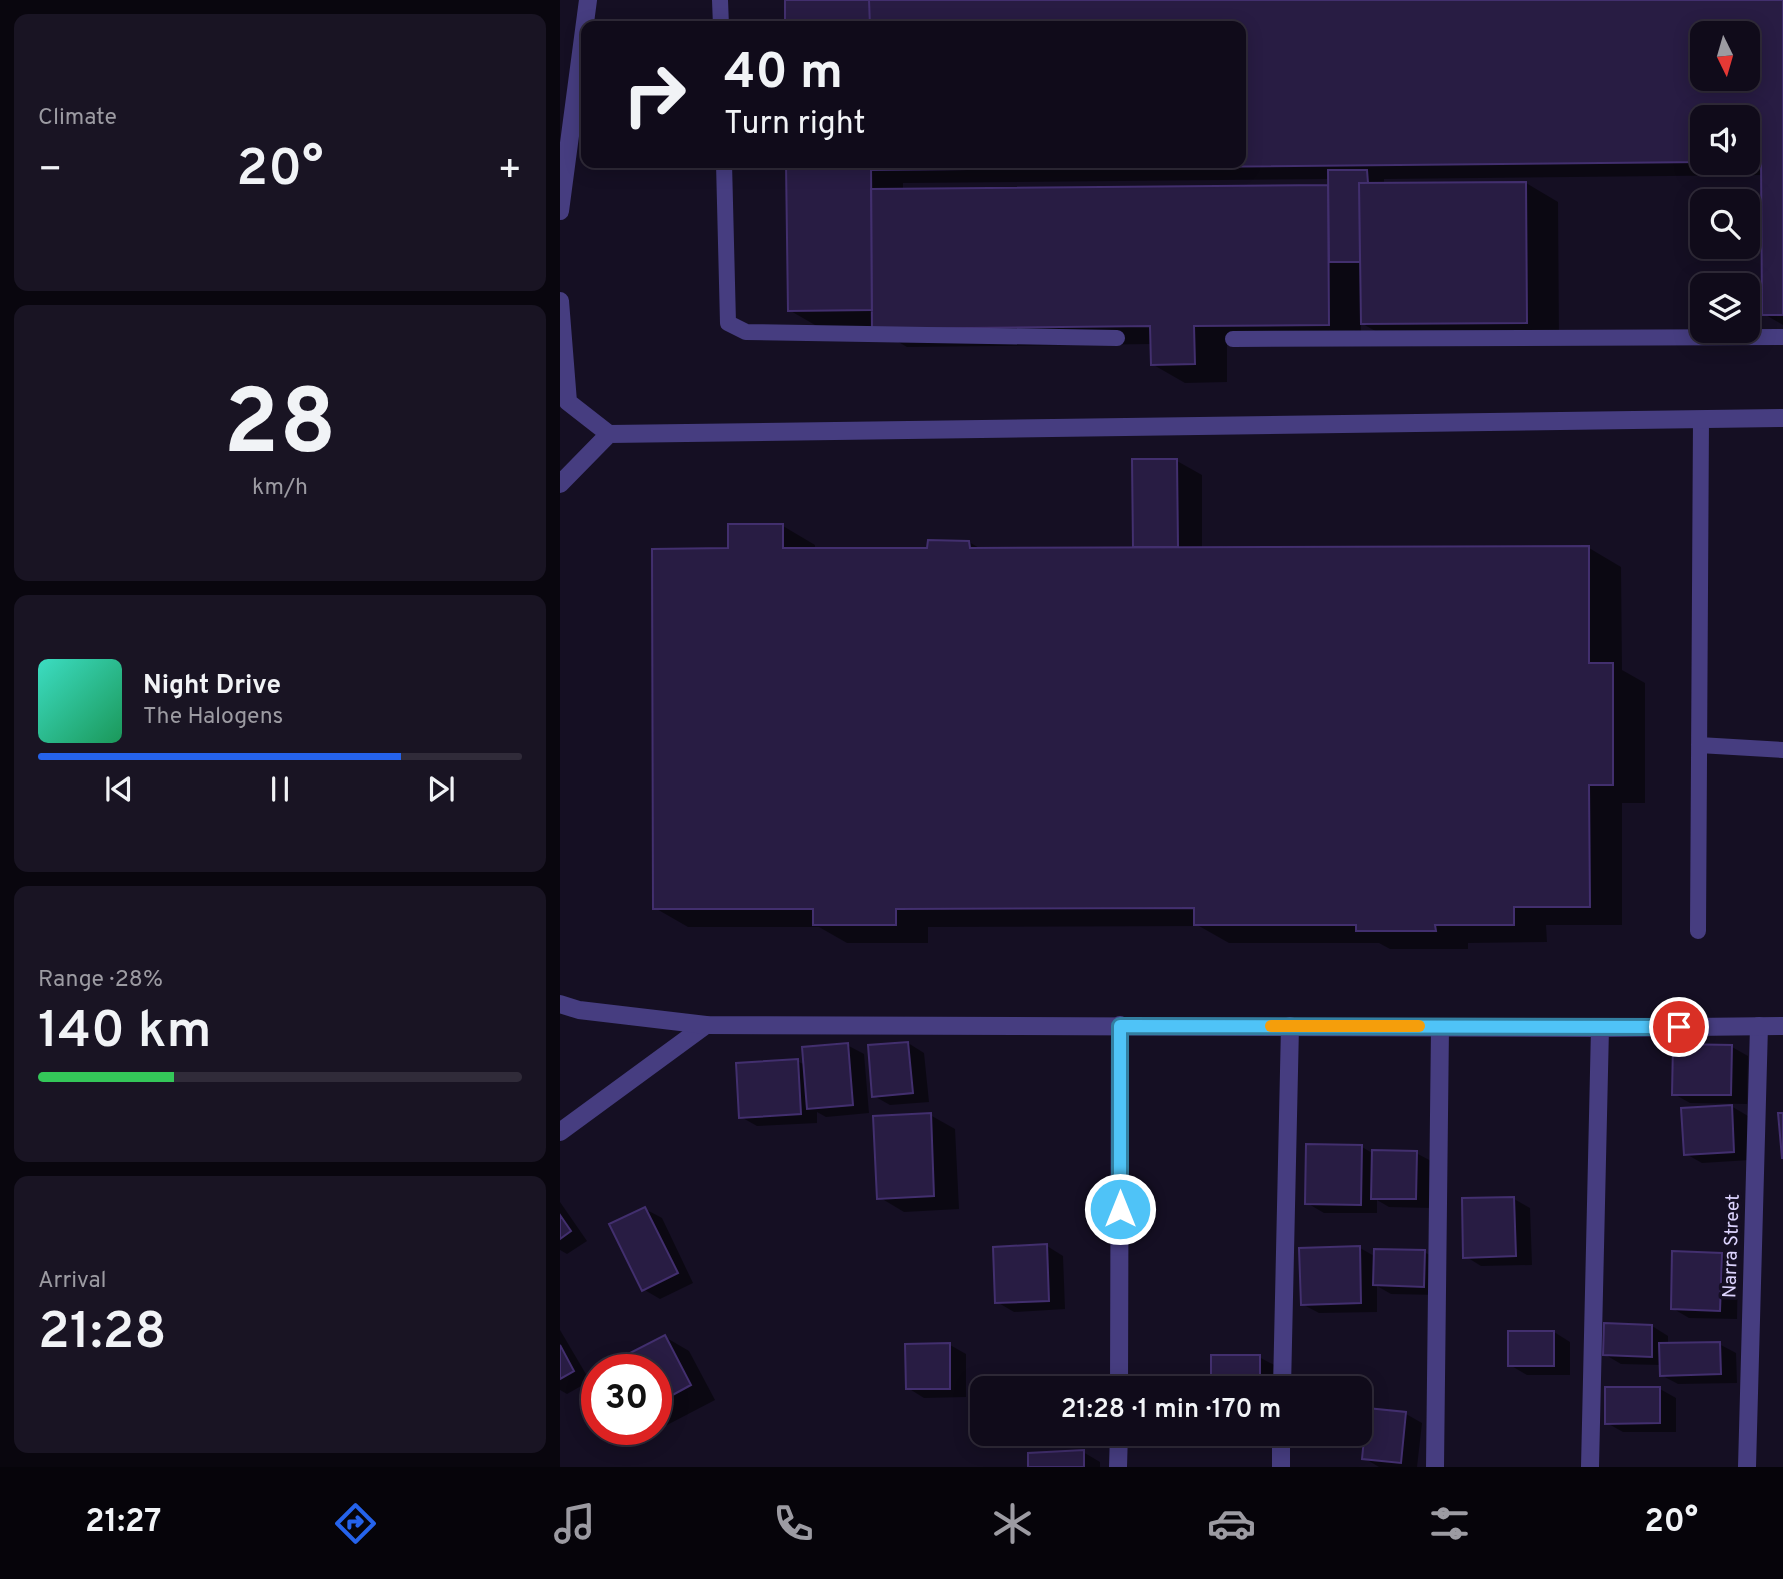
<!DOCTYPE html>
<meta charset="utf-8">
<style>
body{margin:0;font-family:Overpass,sans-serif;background:#191423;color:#f1f3f6;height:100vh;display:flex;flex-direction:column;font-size:26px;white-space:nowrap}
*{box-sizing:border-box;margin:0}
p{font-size:23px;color:#9c9ba2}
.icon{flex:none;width:38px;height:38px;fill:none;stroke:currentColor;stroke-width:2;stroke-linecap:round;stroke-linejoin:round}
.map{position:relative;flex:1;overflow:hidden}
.sheet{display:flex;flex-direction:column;gap:14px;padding:14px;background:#09060e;width:560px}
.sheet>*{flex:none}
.guide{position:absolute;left:21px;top:21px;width:665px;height:147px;border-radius:14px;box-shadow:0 4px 18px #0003,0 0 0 2px #302b39;background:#100b1a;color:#f1f3f6;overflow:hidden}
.needle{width:46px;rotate:175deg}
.buttons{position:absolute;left:1130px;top:21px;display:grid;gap:14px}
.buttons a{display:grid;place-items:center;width:70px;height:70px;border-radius:14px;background:#100b1a;box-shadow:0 4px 18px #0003,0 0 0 2px #302b39;font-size:35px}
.speed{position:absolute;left:21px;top:1354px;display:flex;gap:14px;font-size:35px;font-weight:700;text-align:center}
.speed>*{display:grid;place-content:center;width:91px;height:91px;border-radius:50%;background:#100b1a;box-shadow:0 4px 18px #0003,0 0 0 2px #302b39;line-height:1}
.speed .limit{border:10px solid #d22;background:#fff;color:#111}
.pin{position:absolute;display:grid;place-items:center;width:60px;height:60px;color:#fff;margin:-30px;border:4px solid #fff;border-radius:50%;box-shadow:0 2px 7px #0007}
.me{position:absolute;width:77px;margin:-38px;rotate:0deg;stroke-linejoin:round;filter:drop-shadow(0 0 5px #0008)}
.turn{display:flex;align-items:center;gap:24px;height:147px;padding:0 28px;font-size:32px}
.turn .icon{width:91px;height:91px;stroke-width:2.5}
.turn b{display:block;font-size:49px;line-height:60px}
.big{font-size:52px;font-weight:600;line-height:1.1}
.sheet .card{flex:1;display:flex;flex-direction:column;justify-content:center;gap:10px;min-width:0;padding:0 24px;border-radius:14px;background:#191423}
.sheet .dial{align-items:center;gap:0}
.dial b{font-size:91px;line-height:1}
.song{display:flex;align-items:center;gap:21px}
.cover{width:84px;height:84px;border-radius:10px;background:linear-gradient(135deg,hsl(170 70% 55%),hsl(150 70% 35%))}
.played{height:7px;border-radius:4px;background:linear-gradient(90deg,#2563eb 75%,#302b39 75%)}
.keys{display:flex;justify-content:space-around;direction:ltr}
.heat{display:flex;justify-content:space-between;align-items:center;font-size:38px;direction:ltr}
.charge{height:10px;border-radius:5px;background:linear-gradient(90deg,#34c759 28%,#302b39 0)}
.trip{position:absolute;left:410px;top:1376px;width:402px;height:70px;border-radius:14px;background:#100b1a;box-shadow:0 4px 18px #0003,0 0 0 2px #302b39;font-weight:600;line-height:70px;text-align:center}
.dock{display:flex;height:112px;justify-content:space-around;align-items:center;background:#06040a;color:#9c9ba2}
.dock .icon{width:49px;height:49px}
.dock .active{color:#2563eb}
.dock b{font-size:32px;color:#f1f3f6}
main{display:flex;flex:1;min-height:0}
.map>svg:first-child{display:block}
.shadow{fill:#0007;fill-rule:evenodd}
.building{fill:#281c43;stroke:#422f6e;stroke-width:2;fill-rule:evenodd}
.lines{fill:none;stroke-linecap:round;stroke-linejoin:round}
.service{stroke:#463d80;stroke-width:16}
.minor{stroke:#463d80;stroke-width:18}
.tertiary{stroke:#463d80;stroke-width:18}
.route-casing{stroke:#337fa1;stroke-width:18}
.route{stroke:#4fc3f7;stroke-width:12}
.slow{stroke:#f59e0b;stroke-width:12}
.labels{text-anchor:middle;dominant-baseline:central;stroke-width:7;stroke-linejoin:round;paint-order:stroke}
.street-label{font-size:19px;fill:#dcd3fd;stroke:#150f23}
</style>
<main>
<section class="sheet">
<div class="card"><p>Climate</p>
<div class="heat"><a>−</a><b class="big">20°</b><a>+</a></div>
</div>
<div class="card dial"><b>28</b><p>km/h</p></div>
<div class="card">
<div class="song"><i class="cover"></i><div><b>Night Drive</b><p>The Halogens</p></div></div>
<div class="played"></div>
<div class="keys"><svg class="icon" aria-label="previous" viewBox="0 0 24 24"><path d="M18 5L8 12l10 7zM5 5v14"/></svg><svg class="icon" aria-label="pause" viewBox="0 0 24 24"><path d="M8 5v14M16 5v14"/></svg><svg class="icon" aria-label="next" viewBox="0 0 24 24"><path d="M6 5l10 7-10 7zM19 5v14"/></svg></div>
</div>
<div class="card"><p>Range · 28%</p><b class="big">140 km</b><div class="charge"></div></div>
<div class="card"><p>Arrival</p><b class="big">21:28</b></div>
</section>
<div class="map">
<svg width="1223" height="1467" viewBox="0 0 1223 1467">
<rect width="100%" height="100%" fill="#150f23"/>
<path class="shadow" d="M227,0h996v325l-19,-11 -1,-139 -379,4v6l142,-2 32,19 1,139 -164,1 -34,-19v20l-134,1v38l-42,1 -33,-19v-20l-245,3 -33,-19 -52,1 -33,-19 -1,-147h453v-137h-454zM1143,33h45v46h-45zM1143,117h45v46h-45zM769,179l1,7 -427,5v-8z
M574,461h43l25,14v74l387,-1 32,19 1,103 23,13v120h-23v122h-76l1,17 -79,1v6h-78l-11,-6h-150l-30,-17 -271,1v16h-81l-28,-16h-131l-33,-19 75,-358 53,-24 32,19v5h114l40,-8 12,7h153z
M348,1043l16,10 5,49 -39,3 -16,-9z
M287,1045l17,9 5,59 -43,4 -9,-5v11l-60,3 -16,-9 56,-56 8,4z
M1172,1047l16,9 -1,48 -57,-1 -16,-9z
M1171,1106l17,10 2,44 -48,3 -16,-9z
M370,1115l25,14 4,80 -55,3 -25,-15z
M802,1147l12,7 42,-1 17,9 -1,46 -43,-1 -12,-7v13h-53l-17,-10z
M954,1199l16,9 2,57 -51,1 -16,-10z
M0,1202l27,39 -20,13 -7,-4z
M85,1209l17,9 31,65 -33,16 -17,-10z
M487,1246l16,10 2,53 -51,3 -17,-10z
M800,1248l16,9 48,-5 17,9 -1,34 -49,-1 -14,-8v26l-58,1 -17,-9z
M1162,1255l16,9 -1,55 -48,-1 -17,-10z
M1092,1326l16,10v9l51,-1 17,9 1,30 -59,1 -17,-9v-10l-40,-1 -17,-10z
M0,1330l30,51 -23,13 -7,-4z
M994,1332l16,10v33h-43l-17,-10z
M105,1337l24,14 26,49 -71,37 -13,-7h25v-60h-56z
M390,1345l16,9v43l-42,1 -16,-10z
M699,1357l17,9v22h-63z
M1100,1389l16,9v34h-53l-16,-9z
M846,1414l16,9 -5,44h-38l-15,-9z
M523,1452l17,10v5h-70z"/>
<path class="building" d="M225,0h84l1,26h-85z
M309,0h914v315h-21l-1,-154h-13v-44h-45v45l-832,8v-7h370v-137h-371zM1143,33h45v46h-45z
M226,163h85l1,147 -84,1z
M768,170h39l1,13h-9l1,79h-31z
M966,182l1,141 -166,1 -2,-141z
M768,185l1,140 -135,1 1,38 -44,1 -1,-39 -278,3 -1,-140z
M572,459h45l1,88h-45z
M168,524h55v24h144l1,-8 41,1 1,7 619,-2v117h24v122h-24l1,122h-76v18h-79l1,6h-80v-6h-162v-17l-298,1v16h-83v-16h-160l-1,-360 76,-1z
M348,1042l5,51 -41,4 -4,-52z
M288,1043l5,62 -46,4 -5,-62z
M1113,1044l59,1 -1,50h-59z
M238,1059l3,55 -62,4 -3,-55z
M1172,1105l2,47 -50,3 -3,-47z
M371,1113l3,83 -57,3 -4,-83z
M1218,1113h5v45h-1z
M746,1144l56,1 -1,60 -56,-1z
M812,1150l45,1 -1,48h-45z
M954,1197l2,59 -53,2 -1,-60z
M85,1207l33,66 -36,18 -33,-67z
M0,1215l11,16 -11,8z
M487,1244l2,57 -54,2 -2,-56z
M800,1246l1,57 -60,2 -2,-57z
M814,1249l51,1 -1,37 -51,-2z
M1112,1251l50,2 -2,58 -49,-2z
M1044,1323l48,2v32l-49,-2z
M948,1331h46v35h-46z
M105,1335l26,50 -35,19v-34h-59v14l-6,-11z
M1160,1342l1,32 -61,2 -1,-33z
M390,1343v46h-44l-1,-45z
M0,1345l14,26 -14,8z
M651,1355h49v33h-49z
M1045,1387h55v36l-55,1z
M807,1408l39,4 -5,51 -39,-4z
M524,1450v17h-56v-14z"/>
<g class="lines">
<path class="service" d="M160,0l1,26
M164,163l4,160 18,9 371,6
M673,339l550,-2
M1139,745l84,5
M1138,931l3,-512"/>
<path class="minor" d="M0,211l28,-211
M0,301l8,101 41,32 1174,-16
M0,484l49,-50
M0,1132l146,-107
M559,1388l1,-363
M722,1388l8,-362
M558,1467l1,-34
M721,1467v-34
M875,1467l5,-440
M1030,1467l10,-439
M1187,1467l12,-441"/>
<path class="tertiary" d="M0,1004l19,6 127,15 894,3 183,-2"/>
</g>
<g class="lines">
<defs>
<path id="route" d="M560,1209v-183l559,1"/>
</defs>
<use href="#route" class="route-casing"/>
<use href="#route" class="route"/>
<path class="slow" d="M711,1026h148"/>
</g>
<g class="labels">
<g class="street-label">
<text transform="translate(1172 1246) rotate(-88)">Narra Street</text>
</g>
</g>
</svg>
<div class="buttons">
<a><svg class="needle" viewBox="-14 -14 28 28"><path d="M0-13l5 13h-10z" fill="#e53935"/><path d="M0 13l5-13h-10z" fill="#9c9ba2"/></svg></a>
<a><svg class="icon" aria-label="sound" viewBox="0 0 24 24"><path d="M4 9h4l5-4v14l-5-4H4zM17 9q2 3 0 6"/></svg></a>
<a><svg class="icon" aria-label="search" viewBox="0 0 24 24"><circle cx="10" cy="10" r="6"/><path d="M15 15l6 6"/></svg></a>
<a><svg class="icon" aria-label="layers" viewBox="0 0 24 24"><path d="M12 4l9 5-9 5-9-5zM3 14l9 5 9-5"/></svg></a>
</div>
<div class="speed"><div class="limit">30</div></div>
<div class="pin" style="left:1119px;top:1027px;background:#d93025"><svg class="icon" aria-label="arrive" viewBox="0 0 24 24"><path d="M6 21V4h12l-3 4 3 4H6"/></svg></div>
<svg class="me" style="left:560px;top:1209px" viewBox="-20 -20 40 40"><circle r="17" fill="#4fc3f7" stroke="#fff" stroke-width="3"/><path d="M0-11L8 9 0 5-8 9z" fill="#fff"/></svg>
<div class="trip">21:28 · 1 min · 170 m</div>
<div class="guide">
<div class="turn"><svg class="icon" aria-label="right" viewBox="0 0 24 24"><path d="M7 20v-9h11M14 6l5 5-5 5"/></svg><div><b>40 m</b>Turn right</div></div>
</div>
</div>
</main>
<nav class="dock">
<b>21:27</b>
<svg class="icon active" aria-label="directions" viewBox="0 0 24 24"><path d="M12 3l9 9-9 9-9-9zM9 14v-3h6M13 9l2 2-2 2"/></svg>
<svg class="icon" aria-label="music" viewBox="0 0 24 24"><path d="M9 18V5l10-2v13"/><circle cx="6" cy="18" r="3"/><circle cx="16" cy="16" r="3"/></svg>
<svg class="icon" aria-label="phone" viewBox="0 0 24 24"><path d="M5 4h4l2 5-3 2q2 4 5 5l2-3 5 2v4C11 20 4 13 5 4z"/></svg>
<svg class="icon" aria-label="climate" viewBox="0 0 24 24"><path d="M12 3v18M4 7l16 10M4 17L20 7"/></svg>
<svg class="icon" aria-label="car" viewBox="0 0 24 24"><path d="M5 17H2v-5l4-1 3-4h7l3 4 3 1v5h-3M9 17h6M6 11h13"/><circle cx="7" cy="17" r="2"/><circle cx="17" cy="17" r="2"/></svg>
<svg class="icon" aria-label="filters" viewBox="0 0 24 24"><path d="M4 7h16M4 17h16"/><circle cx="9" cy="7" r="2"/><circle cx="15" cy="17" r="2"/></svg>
<b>20°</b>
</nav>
